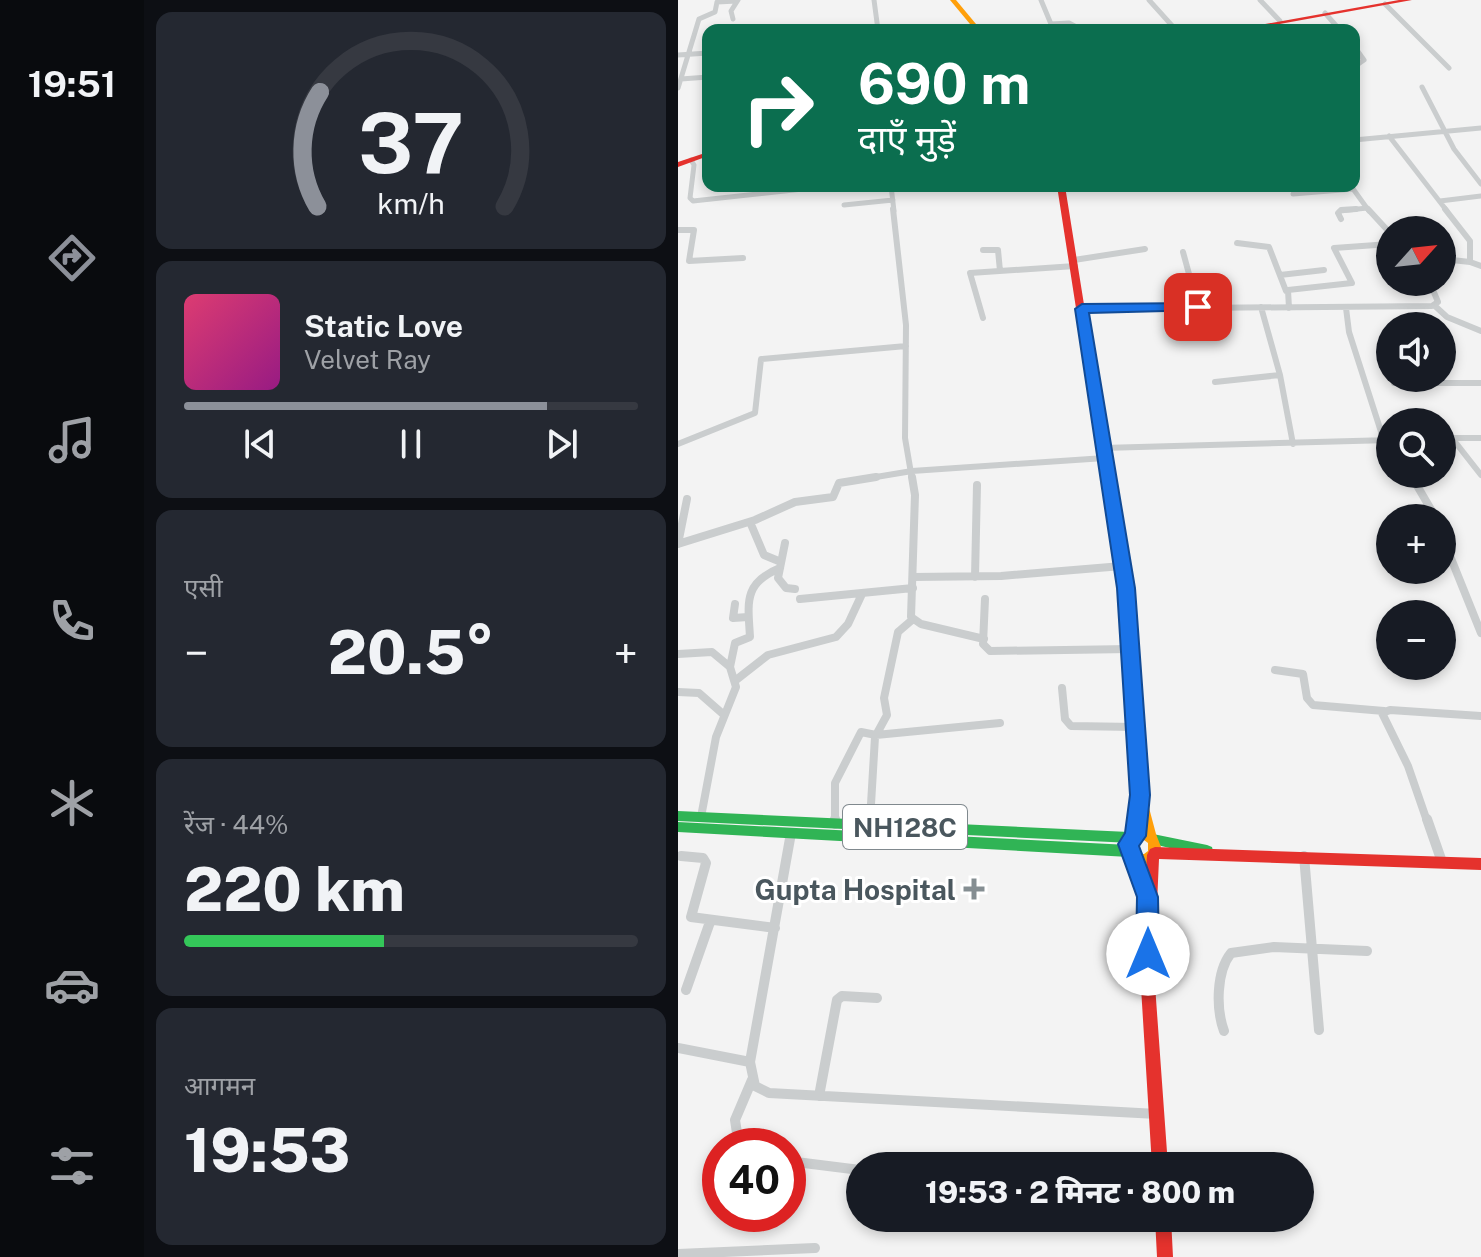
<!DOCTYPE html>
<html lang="hi">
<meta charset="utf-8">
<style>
body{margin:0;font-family:"Public Sans","Noto Sans Devanagari",sans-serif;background:#242831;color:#f1f3f6;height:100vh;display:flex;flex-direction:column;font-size:30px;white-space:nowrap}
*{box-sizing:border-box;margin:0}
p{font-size:26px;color:#9ea1a6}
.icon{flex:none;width:44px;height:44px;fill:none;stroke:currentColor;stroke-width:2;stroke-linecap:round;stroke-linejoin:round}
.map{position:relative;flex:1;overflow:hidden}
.drawer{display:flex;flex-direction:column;gap:12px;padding:12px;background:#0d0f14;width:534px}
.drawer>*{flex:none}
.top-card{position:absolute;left:24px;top:24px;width:658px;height:168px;border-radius:16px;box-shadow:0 4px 12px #0003;background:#0b6e4f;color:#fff;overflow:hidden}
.needle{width:52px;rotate:63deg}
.tools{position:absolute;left:698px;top:216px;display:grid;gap:16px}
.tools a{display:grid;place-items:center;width:80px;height:80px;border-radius:50%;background:#171b24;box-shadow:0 4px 12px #0003;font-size:40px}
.speed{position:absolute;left:24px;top:1128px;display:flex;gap:16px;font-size:40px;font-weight:700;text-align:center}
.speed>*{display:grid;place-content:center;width:104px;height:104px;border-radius:50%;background:#171b24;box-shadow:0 4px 12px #0003;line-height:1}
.speed .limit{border:12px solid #d22;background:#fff;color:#111}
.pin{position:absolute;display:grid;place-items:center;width:68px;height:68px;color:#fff;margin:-34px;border-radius:16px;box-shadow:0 4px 12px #0006}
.me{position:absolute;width:88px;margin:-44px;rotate:0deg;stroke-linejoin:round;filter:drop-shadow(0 0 6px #0008)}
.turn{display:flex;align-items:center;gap:28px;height:168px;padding:0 24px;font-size:36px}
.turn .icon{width:104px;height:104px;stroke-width:2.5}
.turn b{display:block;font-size:56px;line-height:68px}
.big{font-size:60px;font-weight:800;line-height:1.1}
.drawer .tile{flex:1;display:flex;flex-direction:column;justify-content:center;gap:12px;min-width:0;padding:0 28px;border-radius:16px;background:#242831}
.drawer .dial{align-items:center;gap:0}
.dial svg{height:208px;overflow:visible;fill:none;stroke:#363941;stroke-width:7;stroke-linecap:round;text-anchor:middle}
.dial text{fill:#f1f3f6;stroke:none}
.song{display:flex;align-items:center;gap:24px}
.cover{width:96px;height:96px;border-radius:12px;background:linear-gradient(135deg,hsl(340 70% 55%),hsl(310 70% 35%))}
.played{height:8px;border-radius:4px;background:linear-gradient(90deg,#8c9099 80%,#363941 80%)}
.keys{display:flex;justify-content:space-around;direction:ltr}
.heat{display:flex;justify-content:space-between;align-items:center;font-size:44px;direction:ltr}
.charge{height:12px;border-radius:6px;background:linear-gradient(90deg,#34c759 44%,#363941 0)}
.trip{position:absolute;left:168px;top:1152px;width:468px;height:80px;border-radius:40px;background:#171b24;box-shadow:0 4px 12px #0003;font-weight:800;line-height:80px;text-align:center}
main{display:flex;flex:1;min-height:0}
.tab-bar{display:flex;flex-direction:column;width:144px;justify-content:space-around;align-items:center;background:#090b0e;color:#9ea1a6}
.tab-bar .icon{width:56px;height:56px}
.tab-bar .current{color:#8c9099}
.tab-bar b{font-size:36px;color:#f1f3f6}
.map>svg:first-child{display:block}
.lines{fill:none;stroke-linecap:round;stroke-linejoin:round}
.street-far3{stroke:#cacdce;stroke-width:5}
.street-far2{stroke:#cacdce;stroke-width:6}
.street-far1{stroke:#cacdce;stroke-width:8}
.street{stroke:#cacdce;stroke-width:10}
.fast{fill:#30b455;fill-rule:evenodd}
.slow{fill:#ff9f0a;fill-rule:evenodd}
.jam{fill:#e5322d;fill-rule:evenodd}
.route{fill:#1a73e8;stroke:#114b97;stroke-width:2}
.poi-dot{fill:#858e92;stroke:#fff;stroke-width:3}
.labels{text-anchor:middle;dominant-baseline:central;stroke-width:6;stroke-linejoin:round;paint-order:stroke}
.shield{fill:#fff;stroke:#80898e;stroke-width:2}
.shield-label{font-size:26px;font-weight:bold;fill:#4a575e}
.poi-label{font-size:28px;font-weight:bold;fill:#4a575e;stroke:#fff;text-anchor:end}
</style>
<main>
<nav class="tab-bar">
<b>19:51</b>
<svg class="icon current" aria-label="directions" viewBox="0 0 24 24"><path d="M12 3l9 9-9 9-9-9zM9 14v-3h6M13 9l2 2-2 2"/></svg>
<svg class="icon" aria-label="music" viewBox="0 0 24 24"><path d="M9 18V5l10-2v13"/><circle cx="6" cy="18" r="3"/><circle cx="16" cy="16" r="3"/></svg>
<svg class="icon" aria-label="phone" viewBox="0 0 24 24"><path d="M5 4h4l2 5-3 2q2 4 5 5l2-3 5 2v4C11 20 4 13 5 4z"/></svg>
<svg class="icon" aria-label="climate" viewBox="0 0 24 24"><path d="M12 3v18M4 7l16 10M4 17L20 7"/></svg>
<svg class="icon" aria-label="car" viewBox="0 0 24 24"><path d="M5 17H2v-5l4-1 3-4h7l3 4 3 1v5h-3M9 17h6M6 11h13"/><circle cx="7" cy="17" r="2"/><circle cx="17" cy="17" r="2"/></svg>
<svg class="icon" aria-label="filters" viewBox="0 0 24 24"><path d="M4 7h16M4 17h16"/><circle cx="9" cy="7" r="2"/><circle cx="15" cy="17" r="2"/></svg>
</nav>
<section class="drawer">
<div class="tile dial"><svg viewBox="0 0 100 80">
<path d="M14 69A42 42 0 1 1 86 69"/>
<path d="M14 69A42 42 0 0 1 15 25" stroke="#8c9099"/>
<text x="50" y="56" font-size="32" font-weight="700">37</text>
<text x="50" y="72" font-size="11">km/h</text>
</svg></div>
<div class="tile">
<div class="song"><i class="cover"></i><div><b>Static Love</b><p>Velvet Ray</p></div></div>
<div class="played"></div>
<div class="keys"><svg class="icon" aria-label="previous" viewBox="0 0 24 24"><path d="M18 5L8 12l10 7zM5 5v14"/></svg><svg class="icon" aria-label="pause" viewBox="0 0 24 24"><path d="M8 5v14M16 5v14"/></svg><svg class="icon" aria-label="next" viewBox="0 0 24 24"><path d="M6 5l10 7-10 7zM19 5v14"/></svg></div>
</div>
<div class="tile"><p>एसी</p>
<div class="heat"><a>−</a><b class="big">20.5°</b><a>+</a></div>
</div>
<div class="tile"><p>रेंज · 44%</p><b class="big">220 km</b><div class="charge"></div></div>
<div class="tile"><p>आगमन</p><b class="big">19:53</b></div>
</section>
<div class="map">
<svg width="803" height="1257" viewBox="0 0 803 1257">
<rect width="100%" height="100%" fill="#f3f3f3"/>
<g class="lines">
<path class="street-far3" d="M196,0l4,30
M363,0l10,24 18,-1 13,7
M471,0l27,30
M582,0l20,21
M707,4l64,64
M647,13l15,17
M55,19l-2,-8 7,-11
M676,46l10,14 -10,7
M0,55l30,-2
M3,79l27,-2
M744,87l32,62 27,35
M0,88l21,-69 16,-7 2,-10 20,-1
M711,136l58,75
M676,140l127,-12
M13,160l3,5 -4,33 3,3 137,-15
M213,186l3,25
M528,186h16
M673,186l18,25
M615,194l60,-5
M762,201l41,-5
M166,205l49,-5
M662,211l27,-3"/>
<path class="street-far2" d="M215,209l13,116 -1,113 7,41
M690,209l22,24
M767,209l25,32v21l11,4
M663,219l-3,-6 3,-3 15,-1
M0,230h16l-5,31 54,-3
M559,243l32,4 17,44
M305,250h15l2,21
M505,252l15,55
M764,254l10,6 18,2
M396,260l71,-11
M602,275l44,-5
M757,306l12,11 34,14
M542,307l6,25
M583,307l19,68 13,69
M611,308l-1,-18 64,-7 -18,-35 56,-4
M668,308l3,24 35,109 6,7
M404,309l350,-3 6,-4 -5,-12
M305,318l-13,-45 105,-7
M537,382l65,-7
M716,383h87
M764,438h39
M774,438l29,37
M0,444l77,-31 6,-54 145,-13
M425,448l287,-8
M732,474l3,5
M186,479l48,-8 193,-13"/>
<path class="street-far1" d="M234,477l3,18 -4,122 10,7 63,15
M734,477l24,41
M72,522l14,33 17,7
M764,536l39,97
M107,543l-7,35 8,10 9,1
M0,544l77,-24 40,-18 38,-5 6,-14 37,-6
M0,544l9,-45
M235,577l88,-1 121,-10
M297,577l2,-92
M122,599l113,-11
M307,599l-2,45 7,7 140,-2
M57,604l-2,14 15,-1
M0,654l34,-2 18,15 6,20 -20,50 -15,80
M52,667l5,-24 15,-6c-2,-34 -7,-54 30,-69
M597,670l28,4 4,24 6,7 71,6
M58,680l32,-25 68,-18 12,-13 14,-30
M384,688l3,31 6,7 64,1
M0,692l21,1 24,21
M157,821v-38l26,-51 15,3 124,-12
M192,821l5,-84 12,-22 -3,-17 14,-66 14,-12
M749,821l-19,-55 -26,-53 8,-3 91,6"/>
<path class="street" d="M157,819v5
M749,819l15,43
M191,826l2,-7
M113,833l-41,229 5,24 14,7 388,21
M3,856l22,2 3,5 -15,54 84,11
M626,856l15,174
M8,990l24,-68
M546,1031c-8,-22 -8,-59 7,-78l43,-6 93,4
M0,1048l72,14
M141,1096l18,-96 5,-4 35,2
M61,1146l-4,-26 17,-40
M110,1161l72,9
M212,1218h8
M0,1254l137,-6"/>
<path class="fast" d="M449,600l5,4 14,191 -5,41 -2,4 -7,3 -454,-22v-10l451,21 5,-37 -12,-191z
M0,822l451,23 5,2 1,4 -1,4 -5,2 -451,-25z
M475,834l54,11 5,2 1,4 -1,4 -5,2 -54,-13 -4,-1 -2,-4 2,-4z"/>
<path class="slow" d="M272,0h6l25,30h-6z
M464,799l4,1 2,4 8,30 5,13 -5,13 -13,5 10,28 -2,4 -5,2 -5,-2 -2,-4 -16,-46 5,-13 14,-5 -6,-25 2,-4zM462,840h4l4,3v8l-4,3h-4l-4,-3v-8z"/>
<path class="jam" d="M721,0h13l-166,30h-14z
M30,152v4l-30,11v-5z
M379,186h8l67,418 -5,4 -5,-4z
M477,847l326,11v12l-322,-11 -5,112 14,195h-16l-12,-195 7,-116 3,-6z
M477,1218h16l2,39h-16z"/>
</g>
<path class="route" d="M520,303l5,1v6l-114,3 46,275 15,207 -4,41 -7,10 19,51 1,57 -3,7 -8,3 -8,-3 -4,-7 1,-57 -19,-53 7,-11 5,-38 -13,-207 -42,-279 7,-5z"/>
<path class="poi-dot" d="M292 877h8v8h8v8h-8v8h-8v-8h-8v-8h8z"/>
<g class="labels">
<rect class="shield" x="165" y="805" width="124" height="44" rx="6"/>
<g class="shield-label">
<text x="227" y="827">NH128C</text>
</g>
<g class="poi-label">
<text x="278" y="889">Gupta Hospital</text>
</g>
</g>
</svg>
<div class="tools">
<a><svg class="needle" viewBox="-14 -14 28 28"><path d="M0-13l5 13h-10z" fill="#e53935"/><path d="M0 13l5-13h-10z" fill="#9ea1a6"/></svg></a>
<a><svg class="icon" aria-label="sound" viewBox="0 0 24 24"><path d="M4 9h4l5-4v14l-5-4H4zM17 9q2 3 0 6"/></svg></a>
<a><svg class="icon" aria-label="search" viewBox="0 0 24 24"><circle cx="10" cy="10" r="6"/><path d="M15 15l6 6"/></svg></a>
<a>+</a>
<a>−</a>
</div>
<div class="speed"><div class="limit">40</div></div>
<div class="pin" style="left:520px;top:307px;background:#d93025"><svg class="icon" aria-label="arrive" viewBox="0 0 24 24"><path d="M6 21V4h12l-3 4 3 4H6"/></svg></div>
<svg class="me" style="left:470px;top:954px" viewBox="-20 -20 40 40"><circle r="19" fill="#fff"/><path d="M0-13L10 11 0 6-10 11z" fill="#1a73e8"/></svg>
<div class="trip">19:53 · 2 मिनट · 800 m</div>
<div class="top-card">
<div class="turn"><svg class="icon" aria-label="right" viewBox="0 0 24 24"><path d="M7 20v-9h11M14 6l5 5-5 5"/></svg><div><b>690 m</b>दाएँ मुड़ें</div></div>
</div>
</div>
</main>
